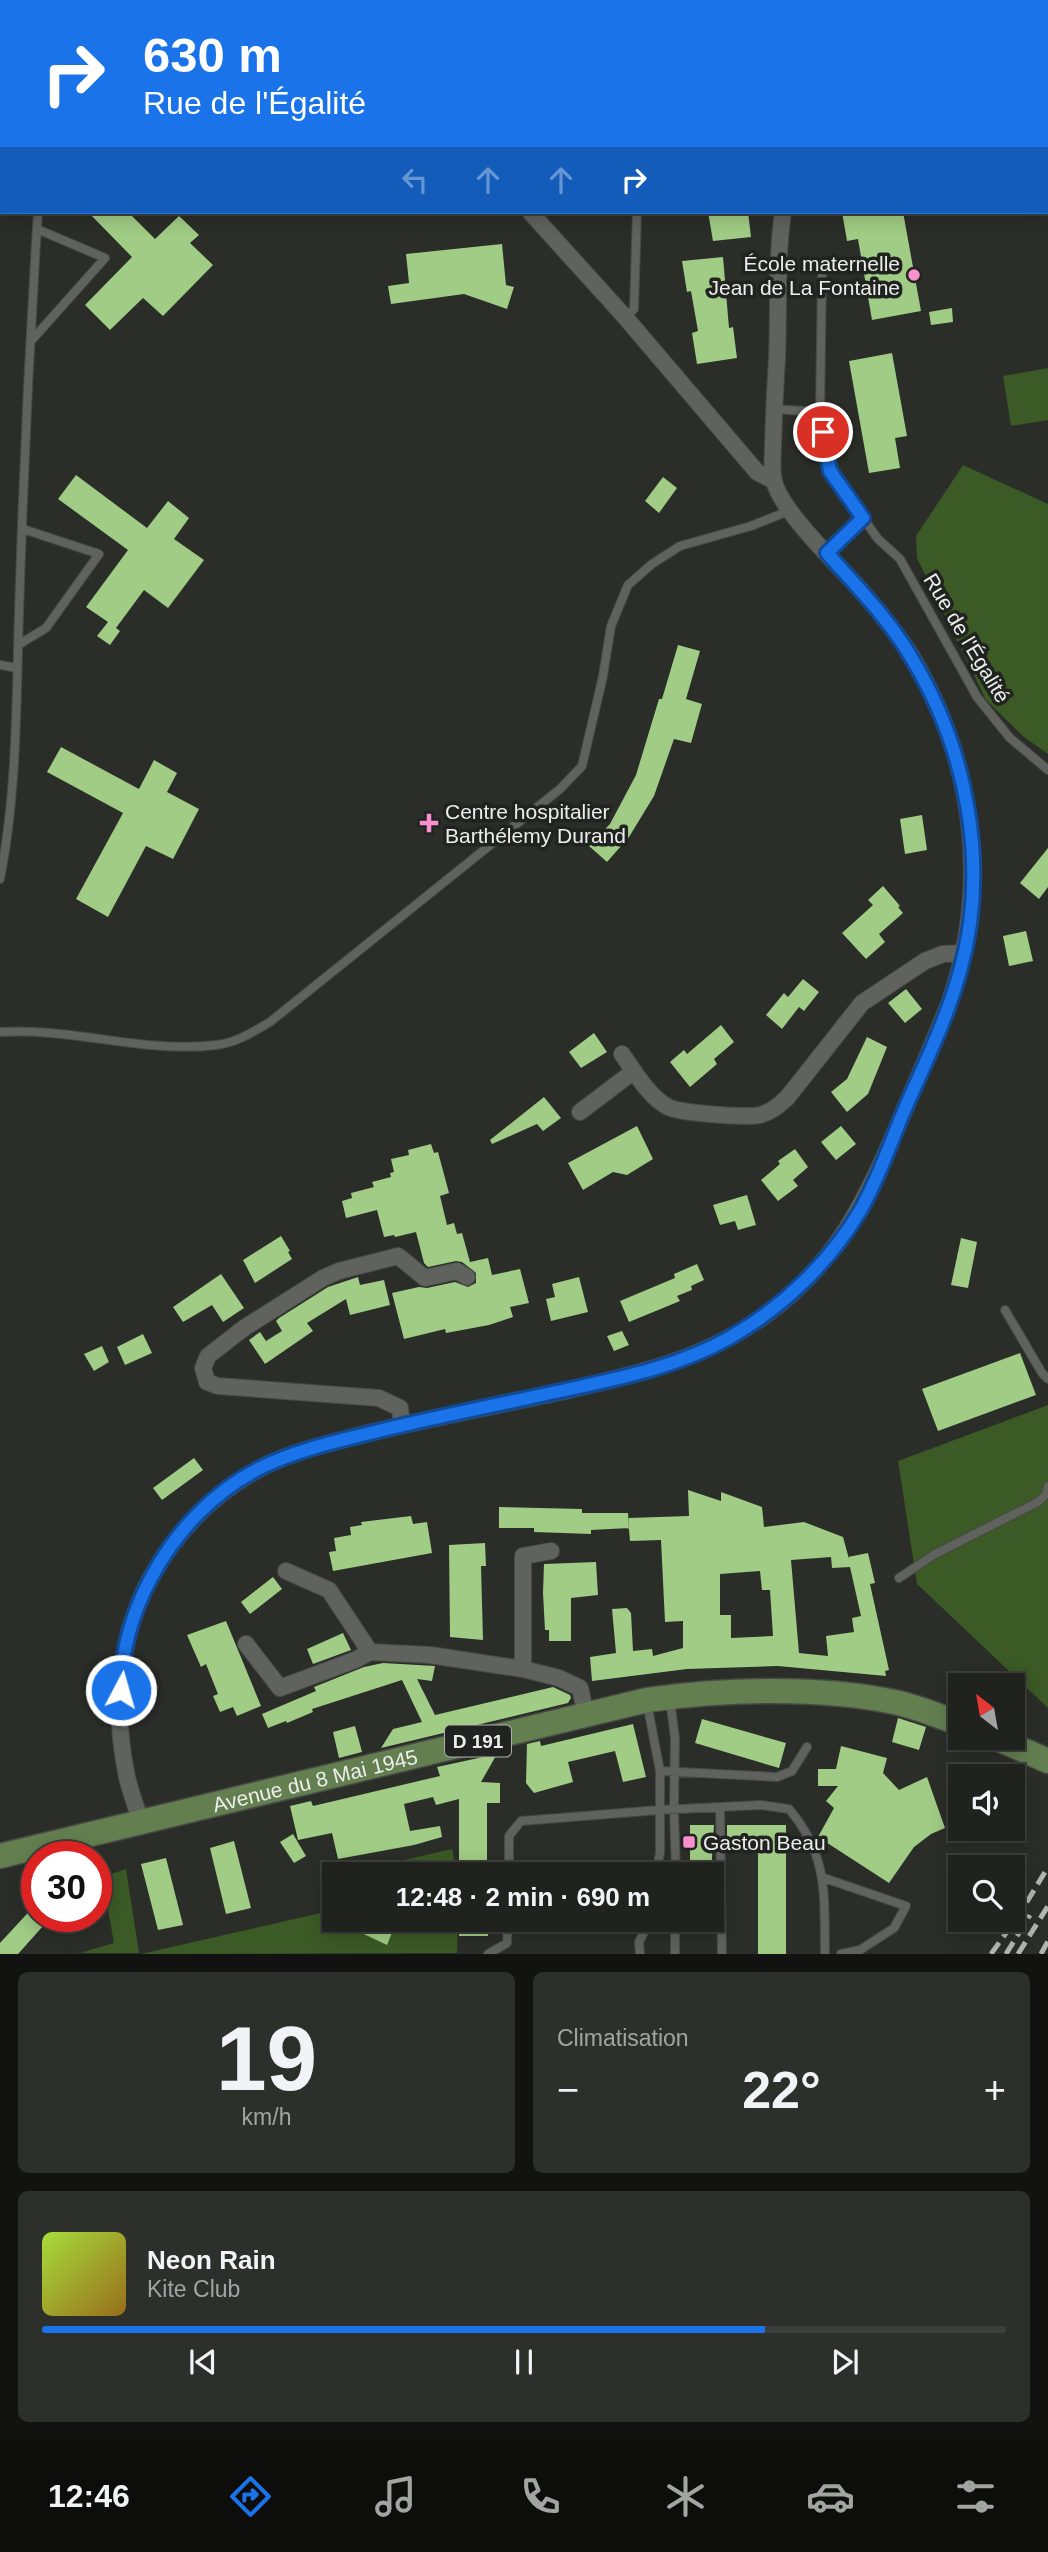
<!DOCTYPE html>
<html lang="fr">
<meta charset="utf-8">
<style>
body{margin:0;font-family:Helvetica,sans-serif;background:#2d2f2b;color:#f1f3f6;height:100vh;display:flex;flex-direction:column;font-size:26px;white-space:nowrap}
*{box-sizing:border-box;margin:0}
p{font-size:23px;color:#a2a4a4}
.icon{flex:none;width:38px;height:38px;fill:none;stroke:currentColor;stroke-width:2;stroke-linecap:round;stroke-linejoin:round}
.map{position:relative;height:1954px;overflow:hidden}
.drawer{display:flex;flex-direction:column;gap:18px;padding:18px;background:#121310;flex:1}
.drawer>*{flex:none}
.guide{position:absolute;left:0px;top:0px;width:1048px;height:214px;box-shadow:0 4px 18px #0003,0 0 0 2px #3d3f3c;background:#1a73e8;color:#fff;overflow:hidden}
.needle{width:46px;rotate:329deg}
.buttons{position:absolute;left:948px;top:1673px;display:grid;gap:14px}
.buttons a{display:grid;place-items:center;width:77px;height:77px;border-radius:0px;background:#20221e;box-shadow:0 4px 18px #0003,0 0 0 2px #3d3f3c;font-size:35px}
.speed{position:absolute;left:21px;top:1841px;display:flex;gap:14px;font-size:35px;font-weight:700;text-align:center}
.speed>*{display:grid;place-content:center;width:91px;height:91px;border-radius:50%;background:#20221e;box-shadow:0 4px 18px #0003,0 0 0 2px #3d3f3c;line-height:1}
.speed .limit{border:10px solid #d22;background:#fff;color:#111}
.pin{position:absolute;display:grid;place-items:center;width:60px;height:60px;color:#fff;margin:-30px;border:4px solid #fff;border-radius:50%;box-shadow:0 2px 7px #0007}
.me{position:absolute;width:77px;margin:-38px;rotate:6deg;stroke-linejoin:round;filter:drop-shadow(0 0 5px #0008)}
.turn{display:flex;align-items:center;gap:24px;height:147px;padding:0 28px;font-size:32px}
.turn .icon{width:91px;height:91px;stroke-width:2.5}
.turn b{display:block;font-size:49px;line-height:60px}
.lanes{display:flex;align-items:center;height:66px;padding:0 28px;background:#0003;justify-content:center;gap:35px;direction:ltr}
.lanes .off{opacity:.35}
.big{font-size:52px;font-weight:600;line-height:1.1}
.drawer .card{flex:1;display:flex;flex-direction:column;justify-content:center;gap:10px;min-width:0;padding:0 24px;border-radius:10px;background:#2d2f2b}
.drawer .dial{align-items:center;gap:0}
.dial b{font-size:91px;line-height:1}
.song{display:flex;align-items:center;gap:21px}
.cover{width:84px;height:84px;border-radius:10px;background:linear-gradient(135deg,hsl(80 70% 55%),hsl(40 70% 35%))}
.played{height:7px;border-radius:4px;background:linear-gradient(90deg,#1a73e8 75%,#3d3f3c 75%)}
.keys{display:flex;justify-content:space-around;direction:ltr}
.heat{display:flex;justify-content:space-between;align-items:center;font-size:38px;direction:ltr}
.drawer .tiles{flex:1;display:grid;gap:18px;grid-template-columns:1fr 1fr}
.card:last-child{grid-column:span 2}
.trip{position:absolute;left:322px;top:1862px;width:402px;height:70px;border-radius:0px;background:#20221e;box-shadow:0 4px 18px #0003,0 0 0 2px #3d3f3c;font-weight:600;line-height:70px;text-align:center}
.tabs{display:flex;height:112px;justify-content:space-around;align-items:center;background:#0d0e0c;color:#a2a4a4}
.tabs .icon{width:49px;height:49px}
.tabs .selected{color:#1a73e8}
.tabs b{font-size:32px;color:#f1f3f6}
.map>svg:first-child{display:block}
.green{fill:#3b5a25}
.building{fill:#a0cc85;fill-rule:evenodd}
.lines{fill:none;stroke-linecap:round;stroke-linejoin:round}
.lane-casing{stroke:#474945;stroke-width:10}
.street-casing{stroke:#474945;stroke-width:18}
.primary-casing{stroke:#474945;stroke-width:27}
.lane{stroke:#5f625d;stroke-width:8}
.street{stroke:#5f625d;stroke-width:16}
.primary{stroke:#637f50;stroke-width:24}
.rail{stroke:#b3b5b1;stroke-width:5;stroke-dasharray:14 7;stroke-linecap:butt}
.route-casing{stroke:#114b97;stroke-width:18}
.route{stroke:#1a73e8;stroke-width:12}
.poi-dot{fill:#f790cd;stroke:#20231f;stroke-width:2.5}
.labels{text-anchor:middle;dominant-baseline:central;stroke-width:7;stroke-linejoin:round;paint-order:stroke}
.shield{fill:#20231f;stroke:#afb1ae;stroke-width:2}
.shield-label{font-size:19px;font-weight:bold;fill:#eceeeb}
.poi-label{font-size:21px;fill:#eceeeb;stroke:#20231f;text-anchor:start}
.street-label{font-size:21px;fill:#eceeeb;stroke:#20231f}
</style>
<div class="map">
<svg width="1048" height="1954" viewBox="0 0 1048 1954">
<rect width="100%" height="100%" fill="#2a2d28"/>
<path class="green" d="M1048,368v52l-37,6 -8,-50z
M963,465l85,39v250l-24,-17 -38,-37 -69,-142 -1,-22z
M1048,1405v303l-131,-124 -19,-123z
M452,1849l5,25h-114z
M126,1869l13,84h-59l34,-10 -12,-66z
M334,1910v10h124l-1,33 -316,1z"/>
<path class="building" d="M88,212h40l27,27 24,-23 20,19 -9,8 23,22 -50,51 -20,-18 -33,32 -25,-25 47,-48z
M708,212h40l3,25 -38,4z
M842,212h61l18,99 -49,9 -14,-81 -11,2z
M502,244l4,41 8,2 -7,22 -43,-15 -73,10 -3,-18 21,-3 -3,-29z
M723,257l6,71 4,-1 4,31 -40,6 -5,-31 6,-2 -7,-40 -4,1 -5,-31z
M952,308l1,14 -22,3 -2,-13z
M892,353l15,83 -12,2 5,30 -31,5 -20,-112z
M76,475l71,53 21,-27 21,17 -15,21 30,21 -36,48 -24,-18 -28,38 4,3 -10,14 -13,-9 11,-14 -22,-15 42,-57 -70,-51z
M663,477l14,11 -18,25 -14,-12z
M678,645l22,6 -14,48 16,5 -11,39 -17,-4 -20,57 -25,41 -22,25 -18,-16 21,-22 26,-49 23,-76h3z
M61,747l78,42 15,-29 23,13 -10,19 32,17 -26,50 -27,-13 -38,71 -32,-18 47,-86 -76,-41z
M922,815l5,35 -22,4 -5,-35z
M1048,848v39l-9,12 -19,-16z
M883,886l17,20 -2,1 5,6 -24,21 6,8 -19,17 -24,-26 31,-28 -5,-5z
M1026,931l7,30 -24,5 -6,-30z
M803,979l16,13 -15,19 -5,-4 -17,22 -16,-14 18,-22 4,4z
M906,989l16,20 -17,14 -17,-20z
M721,1025l13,17 -20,17 3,5 -27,23 -20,-25 14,-12 3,4z
M594,1033l13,19 -26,16 -12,-16z
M867,1037l20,10 -19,47 -21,18 -16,-20 16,-13z
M544,1097l17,21 -18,13 -6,-7 -45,20 -2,-4z
M637,1126l16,33 -26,16 -14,-3 -30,18 -15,-27z
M841,1126l15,18 -20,16 -15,-18z
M431,1144l3,9 4,-1 11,41 -9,3 7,29 7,-2 3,11 5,-1 8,29 18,-4 4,17 28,-6 9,34 -19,4 3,10 -24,8 -43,8 -1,-4 -41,10 -12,-46 27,-6 8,1 28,-6 13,5 8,-4v-10l-14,-11 -6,-1 -28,6 -4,-4 -8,-31 -21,5 -1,-2 -10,2 -7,-27 -31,8 -4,-17 10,-3 -1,-5 23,-6 -2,-5 19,-5 -1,-4 4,-1 -3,-13 18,-4 -1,-5z
M795,1149l13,18 -15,13 5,6 -20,15 -17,-21 19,-16 -2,-3z
M747,1195l9,30 -18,5 -3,-9 -15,4 -7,-20z
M281,1236l9,15 -2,1 4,7 -37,24 -12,-23z
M961,1238l16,4 -9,46 -17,-3z
M697,1264l7,16 -13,6 1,4 -15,6 3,5 -51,21 -9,-21 55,-23 -1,-4z
M221,1274l23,34 -21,14 -11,-17 -29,17 -10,-15z
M358,1277l2,8 24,-5 6,25 -40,10 -4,-16 -39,24 6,8 -48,33 -16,-24 11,-8 6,9 16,-10 -6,-10 3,-3 49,-31z
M579,1277l9,35 -37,9 -5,-22 9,-2 -3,-13z
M622,1331l7,14 -15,6 -7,-15z
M143,1334l9,19 -27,12 -8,-18z
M102,1346l7,16 -15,9 -10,-17z
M1020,1353l16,42 -98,36 -16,-42z
M194,1458l9,12 -41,30 -9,-12z
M688,1490l33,11v-9l41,15 2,20 40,-5 39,15 6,22 -1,-2 20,-4 7,30 -5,1 19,86 -4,1 1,5 -108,-10 -91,3 -95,12 -2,-24 26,-4 -4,-44 15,-1 4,5 2,38 19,-2 1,7 30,-8v-27l-18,1 -4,-82 -31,1 -2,-23 61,-2zM831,1557l1,11 18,-1 11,49 -9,2 2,14 -28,4 2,20 -29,-3 -8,-93zM760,1571l2,19h8l3,46 -42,2v-23h-11v-41z
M499,1507l83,2v4h46l1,15 -38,2v4l-57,-2v-4h-35z
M411,1516l2,8 14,-2 5,31 -99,18 -4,-19 7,-1 -2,-13 17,-3 -1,-8 12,-2 -1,-3z
M485,1543l1,23h-5l2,74 -33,-3 -1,-92z
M596,1562l2,33 -27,3v43h-22v-11h-4l-2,-37 1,-29z
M273,1577l9,12 -32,25 -9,-12z
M226,1621l35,85 -24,10 -4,-9 -13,5 -7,-16 5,-2 -12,-30 -5,3 -14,-32z
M343,1633l8,17 -38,14 -6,-15z
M383,1663l52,3 -3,15 -15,-2 18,36 118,-28 17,8 1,3 -3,5 -187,45 12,-19 29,-7 -20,-42 -90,29 1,3 -26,11 -1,-2 -18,7 -6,-14 54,-23 -2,-4 50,-20z
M898,1718l28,9 -7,23 -27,-8z
M702,1719l84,24 -7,25 -84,-25z
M633,1724l13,53 -23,5 -8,-31 -47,11 5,20 -39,11 -8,-10 1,-39 13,-3 1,5z
M355,1726l7,26 -23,6 -6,-26z
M841,1746l46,12 -4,15 16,17 28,-13 18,51 -14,6 -17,13 -25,36 -71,-46 16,-29 -8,-7 12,-15h-20v-17h18z
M497,1754l-16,28 19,1v20h-13v71h-28v-75l-23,6 -3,-8 -29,7 6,27 30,-5 2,11 -28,8 -76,14 -6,-26 -34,7 -8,-34 21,-5 2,5 127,-30 -3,-9z
M690,1825h24l-3,49h-21z
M727,1825h59v129h-28v-102l-31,-1z
M293,1834l13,22 -12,7 -14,-21z
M234,1841l17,67 -25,6 -16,-66z
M166,1858l17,67 -25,5 -17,-66z
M37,1903v13h15l-34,38h-18v-11z
M334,1920h55l7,3 -9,22z
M459,1920h29v16h-29z"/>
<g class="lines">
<defs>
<path id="lane" d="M82,0v2
M697,2l1,-2
M1046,23h2
M625,317l9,-8 3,-97
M31,341l74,-83 -68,-29
M774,409l46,3 10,59 33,47 -37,35
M820,412l2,-140
M863,518l15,21 22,20 77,138 33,41 38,32
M18,645l28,-17 53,-74 -76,-25
M0,665l17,3
M0,879c19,-97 16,-198 20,-296 4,-124 10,-248 18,-371
M0,1032c72,-5 144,22 216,13 20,-2 37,-13 54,-23l290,-233 22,-23 21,-90 8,-50 17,-41 24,-21 28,-18 71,-20 40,-16
M1005,1310l37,63 6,6
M899,1578l36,-24 103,-52 8,-8 2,-8
M670,1700l5,38 -1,71 2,65
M647,1703l13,68v82l-2,10 -5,11
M660,1771l117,6 15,-6 15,-24
M720,1809l2,145
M509,1874v-38l12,-15 138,-11 102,-5 28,4c40,47 35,87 36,145
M644,1874l14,-11 3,11
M824,1878l82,28 -12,22 -34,22 -19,4
M488,1954l19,-11 1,-23
M640,1954l-1,-12 11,-22
M675,1954v-34"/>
<path id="street" d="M941,0l1,2
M530,212l95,105 132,155 17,9
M622,1054c12,17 27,43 46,53 12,6 78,11 92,8 11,-3 18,-9 27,-17l75,-95 63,-42 18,-7 21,-1
M580,1112l54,-41
M402,1425l-2,-17 -21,-10 -161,-12 -11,-4 -4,-14 5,-12 36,-28 79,-50 16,-7 59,-15 27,22 32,-7 10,6
M551,1551l-28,5v113l36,9 21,10 6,27
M286,1571l43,19 41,62
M246,1644l34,44 75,-28 15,-8 60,3 93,14
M141,1822c-5,-16 -12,-33 -15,-50 -13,-64 -7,-135 24,-193 26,-47 62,-84 109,-110 33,-18 71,-26 106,-35 66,-16 134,-29 200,-43 73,-17 140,-32 202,-77 72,-52 101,-119 135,-198 16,-38 33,-77 48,-115 40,-118 24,-240 -39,-346 -15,-23 -34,-46 -52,-67 -22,-24 -78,-77 -85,-107 -3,-12 -1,-25 -1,-37 1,-28 2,-56 4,-85 2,-49 -1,-98 6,-147"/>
<g id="primary">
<path d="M996,1738l52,23"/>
<path id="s1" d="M0,1856l647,-156c78,-11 175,-14 252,3 21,5 42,14 62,21"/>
</g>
</defs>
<use href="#lane" class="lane-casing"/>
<use href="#street" class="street-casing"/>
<use href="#primary" class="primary-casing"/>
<use href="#lane" class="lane"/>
<use href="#street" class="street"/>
<use href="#primary" class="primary"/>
<path class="rail" d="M991,1954l28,-39 29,-48
M1006,1954l24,-39
M1018,1954l30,-48
M1041,1954l7,-13"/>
</g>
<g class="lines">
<defs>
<path id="route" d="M121,1690c0,-39 12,-79 30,-112 25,-47 63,-87 111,-111 33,-16 68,-24 104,-33 67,-17 136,-30 204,-45 55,-12 109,-23 159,-51 53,-30 100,-75 131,-127 18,-31 30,-67 44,-100 20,-46 43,-92 56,-140 30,-105 7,-222 -49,-314 -22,-38 -55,-71 -84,-104l36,-35 -33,-47 -7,-39"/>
</defs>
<use href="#route" class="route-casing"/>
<use href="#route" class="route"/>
</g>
<g class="poi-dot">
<circle cx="914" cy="275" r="7"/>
<path d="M425.5 812.5h7v7h7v7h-7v7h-7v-7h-7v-7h7z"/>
<rect x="682" y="1835" width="14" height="14" rx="3.5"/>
</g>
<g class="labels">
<rect class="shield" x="445" y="1725.5" width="66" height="31" rx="5"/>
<g class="shield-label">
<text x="478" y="1741">D 191</text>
</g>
<g class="poi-label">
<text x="900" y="263" text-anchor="end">École maternelle<tspan x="900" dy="24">Jean de La Fontaine</tspan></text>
<text x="445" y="811">Centre hospitalier<tspan x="445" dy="24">Barthélemy Durand</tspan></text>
<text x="703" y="1842">Gaston Beau</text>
</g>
<g class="street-label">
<text transform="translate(967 638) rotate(59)">Rue de l'Égalité</text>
<text stroke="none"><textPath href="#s1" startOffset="324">Avenue du 8 Mai 1945</textPath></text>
</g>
</g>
</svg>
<div class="buttons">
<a><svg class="needle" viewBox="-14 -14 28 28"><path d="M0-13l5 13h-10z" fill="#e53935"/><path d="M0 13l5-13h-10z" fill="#a2a4a4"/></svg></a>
<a><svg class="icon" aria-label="sound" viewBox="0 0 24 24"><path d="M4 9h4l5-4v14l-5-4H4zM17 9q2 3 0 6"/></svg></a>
<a><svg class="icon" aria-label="search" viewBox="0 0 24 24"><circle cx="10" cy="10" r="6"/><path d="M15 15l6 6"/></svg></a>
</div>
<div class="speed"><div class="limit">30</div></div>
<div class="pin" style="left:823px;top:432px;background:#d93025"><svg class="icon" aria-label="arrive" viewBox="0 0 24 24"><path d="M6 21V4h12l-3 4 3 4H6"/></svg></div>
<svg class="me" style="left:121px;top:1690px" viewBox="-20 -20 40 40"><circle r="17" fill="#1a73e8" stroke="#fff" stroke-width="3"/><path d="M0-11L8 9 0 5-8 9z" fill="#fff"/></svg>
<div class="trip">12:48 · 2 min · 690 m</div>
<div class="guide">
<div class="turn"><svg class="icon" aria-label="right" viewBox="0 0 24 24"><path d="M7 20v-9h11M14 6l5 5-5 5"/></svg><div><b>630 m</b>Rue de l'Égalité</div></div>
<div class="lanes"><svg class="icon off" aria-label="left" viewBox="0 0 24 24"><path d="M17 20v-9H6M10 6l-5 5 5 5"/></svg><svg class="icon off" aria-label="ahead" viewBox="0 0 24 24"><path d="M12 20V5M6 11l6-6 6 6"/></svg><svg class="icon off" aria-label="ahead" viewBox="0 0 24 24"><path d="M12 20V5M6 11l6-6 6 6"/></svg><svg class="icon" aria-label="right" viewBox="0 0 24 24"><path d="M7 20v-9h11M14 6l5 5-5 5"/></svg></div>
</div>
</div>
<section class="drawer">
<div class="tiles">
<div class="card dial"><b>19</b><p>km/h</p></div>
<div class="card"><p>Climatisation</p>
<div class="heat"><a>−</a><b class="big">22°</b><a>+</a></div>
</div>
<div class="card">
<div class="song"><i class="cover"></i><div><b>Neon Rain</b><p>Kite Club</p></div></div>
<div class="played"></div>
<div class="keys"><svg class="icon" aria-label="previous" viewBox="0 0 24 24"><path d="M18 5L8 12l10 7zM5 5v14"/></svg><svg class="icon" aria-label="pause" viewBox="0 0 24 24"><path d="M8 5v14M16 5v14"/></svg><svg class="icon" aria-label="next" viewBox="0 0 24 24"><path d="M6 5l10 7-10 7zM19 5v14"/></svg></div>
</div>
</div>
</section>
<nav class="tabs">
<b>12:46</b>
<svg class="icon selected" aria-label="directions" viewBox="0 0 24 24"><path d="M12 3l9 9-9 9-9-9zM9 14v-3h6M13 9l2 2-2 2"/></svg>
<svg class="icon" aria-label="music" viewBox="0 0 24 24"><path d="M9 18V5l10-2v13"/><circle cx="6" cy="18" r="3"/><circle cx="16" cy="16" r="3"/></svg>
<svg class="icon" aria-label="phone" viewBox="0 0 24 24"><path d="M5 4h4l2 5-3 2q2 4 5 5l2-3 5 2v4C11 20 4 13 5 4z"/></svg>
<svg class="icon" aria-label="climate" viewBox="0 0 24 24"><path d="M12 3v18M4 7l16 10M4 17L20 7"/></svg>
<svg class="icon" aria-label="car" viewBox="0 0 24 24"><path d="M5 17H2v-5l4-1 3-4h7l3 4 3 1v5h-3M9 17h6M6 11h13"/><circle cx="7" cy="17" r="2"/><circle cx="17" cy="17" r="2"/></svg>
<svg class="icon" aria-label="filters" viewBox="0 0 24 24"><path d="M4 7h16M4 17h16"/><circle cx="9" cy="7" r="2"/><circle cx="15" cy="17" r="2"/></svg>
</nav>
